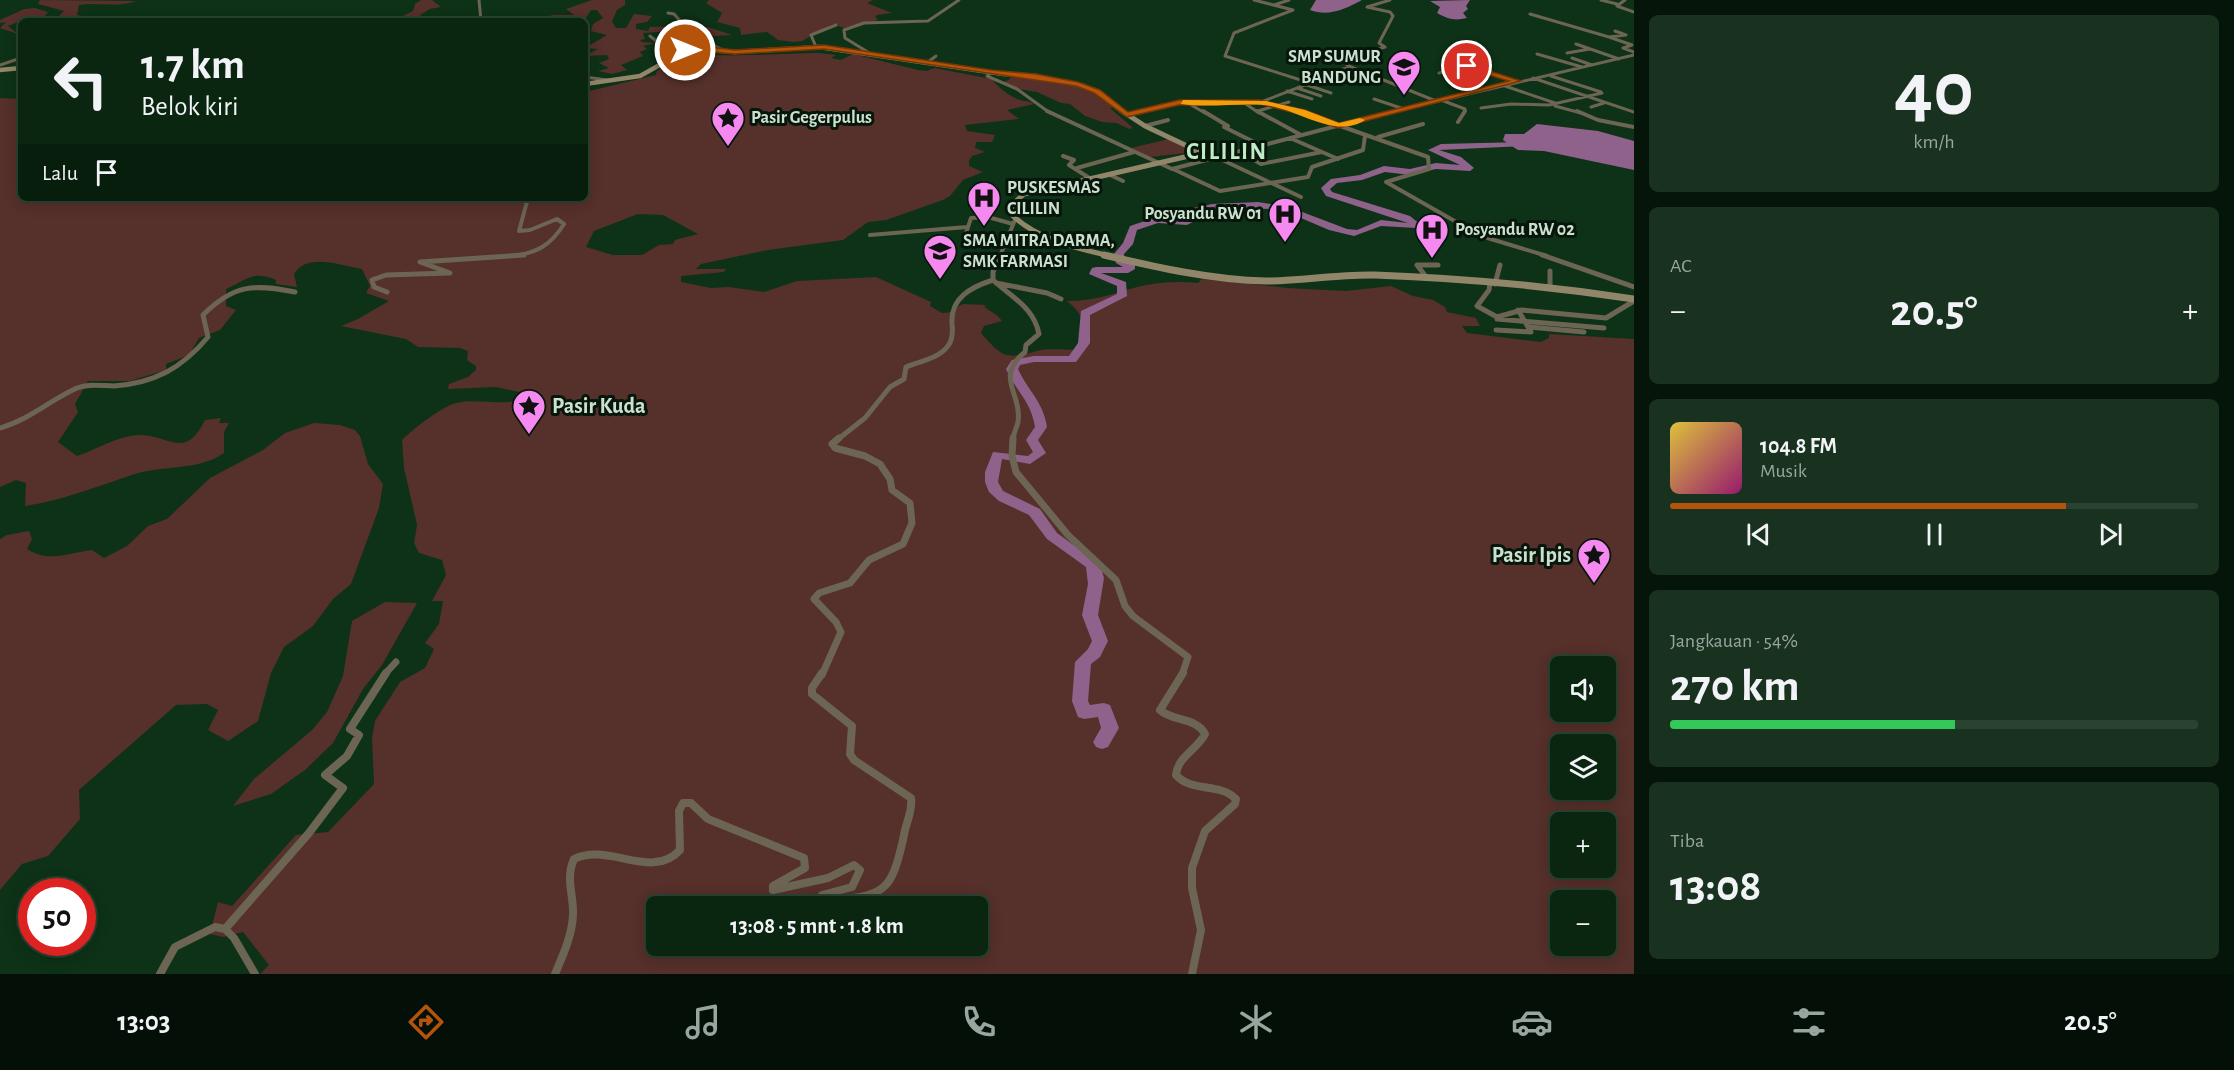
<!DOCTYPE html>
<html lang="id">
<meta charset="utf-8">
<style>
body{margin:0;font-family:"Alegreya Sans",sans-serif;background:#18321f;color:#f1f3f6;height:100vh;display:flex;flex-direction:column;font-size:22px;white-space:nowrap}
*{box-sizing:border-box;margin:0}
p{font-size:20px;color:#99a59f}
.icon{flex:none;width:33px;height:33px;fill:none;stroke:currentColor;stroke-width:2;stroke-linecap:round;stroke-linejoin:round}
.map{position:relative;flex:1;overflow:hidden}
.side{display:flex;flex-direction:column;gap:15px;padding:15px;background:#061509;width:600px}
.side>*{flex:none}
.guide{position:absolute;left:18px;top:18px;width:570px;height:183px;border-radius:9px;box-shadow:0 3px 15px #0003,0 0 0 2px #2a4331;background:#0a2611;color:#f1f3f6;overflow:hidden}
.fabs{position:absolute;left:1550px;top:656px;display:grid;gap:12px}
.fabs a{display:grid;place-items:center;width:66px;height:66px;border-radius:9px;background:#0a2611;box-shadow:0 3px 15px #0003,0 0 0 2px #2a4331;font-size:30px}
.speed{position:absolute;left:18px;top:878px;display:flex;gap:12px;font-size:30px;font-weight:700;text-align:center}
.speed>*{display:grid;place-content:center;width:78px;height:78px;border-radius:50%;background:#0a2611;box-shadow:0 3px 15px #0003,0 0 0 2px #2a4331;line-height:1}
.speed .limit{border:9px solid #d22;background:#fff;color:#111}
.pin{position:absolute;display:grid;place-items:center;width:51px;height:51px;color:#fff;margin:-26px;border:3px solid #fff;border-radius:50%;box-shadow:0 2px 6px #0007}
.me{position:absolute;width:66px;margin:-33px;rotate:90deg;stroke-linejoin:round;filter:drop-shadow(0 0 4px #0008)}
.turn{display:flex;align-items:center;gap:21px;height:126px;padding:0 24px;font-size:27px}
.turn .icon{width:78px;height:78px;stroke-width:2.5}
.turn b{display:block;font-size:42px;line-height:51px}
.then{display:flex;align-items:center;height:57px;padding:0 24px;background:#0003;gap:12px;font-size:22px}
.big{font-size:45px;font-weight:600;line-height:1.1}
.side .card{flex:1;display:flex;flex-direction:column;justify-content:center;gap:9px;min-width:0;padding:0 21px;border-radius:9px;background:#18321f}
.side .dial{align-items:center;gap:0}
.dial b{font-size:78px;line-height:1}
.song{display:flex;align-items:center;gap:18px}
.cover{width:72px;height:72px;border-radius:9px;background:linear-gradient(135deg,hsl(50 70% 55%),hsl(320 70% 35%))}
.played{height:6px;border-radius:3px;background:linear-gradient(90deg,#b45309 75%,#2a4331 75%)}
.keys{display:flex;justify-content:space-around;direction:ltr}
.heat{display:flex;justify-content:space-between;align-items:center;font-size:33px;direction:ltr}
.charge{height:9px;border-radius:4px;background:linear-gradient(90deg,#34c759 54%,#2a4331 0)}
.trip{position:absolute;left:646px;top:896px;width:342px;height:60px;border-radius:9px;background:#0a2611;box-shadow:0 3px 15px #0003,0 0 0 2px #2a4331;font-weight:600;line-height:60px;text-align:center}
.menu{display:flex;height:96px;justify-content:space-around;align-items:center;background:#040f07;color:#99a59f}
.menu .icon{width:42px;height:42px}
.menu .on{color:#b45309}
.menu b{font-size:27px;color:#f1f3f6}
main{display:flex;flex:1;min-height:0}
.map>svg:first-child{display:block}
.green{fill:#56302a;fill-rule:evenodd}
.water{fill:#8f628b}
.lines{fill:none;stroke-linecap:round;stroke-linejoin:round}
.river{fill:#8f628b;fill-rule:evenodd}
.street-far4{stroke:#6c6553;stroke-width:3}
.street-far3{stroke:#6c6553;stroke-width:4}
.street-far2{stroke:#6c6553;stroke-width:5}
.street-far1{stroke:#6c6553;stroke-width:7}
.street{stroke:#6c6553;stroke-width:8}
.secondary-far2{stroke:#918669;stroke-width:4.5}
.secondary-far1{stroke:#918669;stroke-width:5}
.secondary{stroke:#918669;stroke-width:7}
.route{fill:#b45309;stroke:#753606;stroke-width:1.5}
.slow{fill:#f59e0b}
.labels{text-anchor:middle;dominant-baseline:central;stroke-width:6;stroke-linejoin:round;paint-order:stroke}
.far-poi-label{font-size:18px;font-weight:bold;fill:#cce0cf;stroke:#07160a;text-anchor:start}
.poi-label{font-size:22px;font-weight:bold;fill:#cce0cf;stroke:#07160a;text-anchor:start}
.far-district-label{font-size:24px;font-weight:bold;letter-spacing:1.5px;fill:#c1eac7;stroke:#07160a}
</style>
<main>
<div class="map">
<svg width="1634" height="974" viewBox="0 0 1634 974">
<rect width="100%" height="100%" fill="#0d3217"/>
<path class="green" d="M40,0l96,1c-18,7 -38,1 -57,4l-2,10 16,4 -13,2 -22,-4 6,-6 -26,-7z
M421,0h11l9,7 -11,2 -10,6 8,6h-20l-9,-3 14,-7 2,-7z
M592,0h33v5l-8,5 -5,12 4,6h10l8,-14 18,2 -5,6 -11,2v5l12,2 2,-4 28,-1 3,3 27,-2 24,8 -19,1 -26,-6 -44,3 2,6 -5,1 2,2 14,1 -13,3 4,3 -7,3 3,4 -22,9 6,5 -15,4 -14,-3 11,-3 -10,-5 10,-4 -2,-4 -22,1 13,-7 -13,-1 22,-13 -16,-4 2,-7 10,-6 -6,-8h-6l-7,11h-42l10,-6h22l-8,-6z
M709,0h164l-6,3 25,10 -15,2 -2,2 3,2 -4,3 -30,6 -11,-4 -31,17 -9,1 -15,-2 -11,-8 -26,3 -1,-7 -23,-6 5,-9 -16,-10z
M35,8l13,4 -7,9h-20l-13,5 10,8 -18,-6 6,-6 -6,1v-3l24,-11z
M819,53l17,2 -5,3 10,2 12,-6 65,16 9,1 7,-3 58,11c4,7 20,19 28,21 6,2 8,0 14,4l-27,6 12,9 -54,6 2,6 28,4 -3,7h-16l-1,6 10,4 -13,4 -3,5v5l14,6 -20,8 -13,16 -7,4 -57,20 -18,2 -25,18 -75,10 -67,14 -5,5h30l-2,3 -43,4v6l30,6 18,-1 35,5 33,-11 79,-4 55,25 -1,4 12,7 13,-1 2,-5 6,-3 24,1 -3,1c5,6 12,6 18,15l-18,5 -3,7c21,24 24,27 56,18 12,-3 26,-1 38,-1 14,-20 10,-35 -8,-49 29,1 51,-10 79,-16 17,-3 34,-4 52,-2l4,-4 86,9 58,3 45,-5 22,10 20,4 12,7 2,5 29,6 4,8h-18l5,7 74,9 8,-4v-4l85,5v635h-1374l9,-9 -26,-33 -20,5 -13,-3 8,-32 14,4 64,-71 32,-3 46,-48 -2,-46 3,-17 25,-39 25,-14 9,-19 -9,-6 14,-19 4,-23h-11l14,-26 -4,-15 -23,-7 -5,-10 3,-18 -13,-57 -2,-28c11,-11 39,-33 54,-37 21,-5 42,3 66,-3l2,-7 -28,-6 -48,2 1,-5 19,-7 8,-7v-4l-9,-6 1,-9 -8,-3 -42,-1 -12,-8 -65,-13 17,-7 31,-18 -23,-8 4,-7 -8,-17c-21,-3 -54,-17 -68,5l3,13 -21,-3v-4c-24,-10 -29,0 -50,9v17l10,4 -16,20 -21,8 -10,17 -23,9v6l-36,11h-42l-13,23 3,8 -20,30 19,14c19,-6 44,-22 64,-21 30,1 44,25 64,-15l16,-2 -2,5h10l-5,9v21c-25,18 -61,12 -89,21 -36,12 -72,26 -110,32l1,-23 -10,-3 -16,7v-389l21,1v99h564v-106l71,-17 1,-4c32,-21 55,-14 88,-16 25,0 49,-2 74,-2zM638,214l25,1 35,19 -23,6 -2,4 -14,1 -17,10h-29l-27,-8 8,-16zM1560,666h45v45h-45zM1560,744h45v45h-45zM1560,822h45v45h-45zM1560,900h45v45h-45zM657,906h321v39h-321z
M1011,76l73,11 30,20 -4,1 23,20 -4,1 -12,-6 -15,-1 -17,-6 -15,-12 -9,-1 -24,-11 -25,-4 -10,-5 8,-4z
M1169,139l25,13 -44,5 -19,-9z
M314,423l26,2 15,5 5,6 8,28 15,20 -4,24 -28,76 -18,15 -20,27 -29,21 -13,26 -13,48 -30,20 -20,-11 10,-20 -11,-6 -31,1 -97,85 1,29 -32,37 -26,8 -22,26v-351l7,-4 22,-4 3,8 -5,10c22,14 41,4 65,1l12,8 23,-12 21,-20 19,-7 43,-41 53,-28 22,-17z
M385,602l32,1 -35,62 -19,24 -30,54 -28,27 -34,24 -38,12 21,-27 58,-49 15,-18 16,-36 9,-55z"/>
<path class="water" d="M1316,0h46c-17,9 -33,17 -52,10z
M1470,0l-4,6 2,3 -5,4 4,5c-13,3 -19,1 -30,-5l3,-6 -10,-6z
M1537,124l61,7 36,10v29l-90,-19 -26,-1 -15,-10 2,-6h19z"/>
<g class="lines">
<path class="river" d="M1522,142h3v4l-86,4 22,7 13,11 -4,3 -34,-2 -26,6 -25,-3 -23,8 -25,3 -7,6 2,3 78,24 11,9 -5,3 -35,-2 -27,10 -25,-6 -35,-15 -21,-6 -46,-1 -34,5 5,6 -11,6 -29,-2 -21,7 -4,14 -9,10 1,6 10,5v4l-7,4h-27l25,9 1,14 -37,19v28l-14,19h-42l-14,3 -2,4c10,22 25,32 29,58l-9,13 8,13 -16,11 -28,-5 -4,23 5,9 37,18 17,24 43,31 4,14 -6,37 10,26 -8,16 -9,7 -3,37 2,4 14,-2 6,2 9,23 -11,19 -6,2 -6,-2 -3,-5 8,-14 -3,-11 -14,2 -6,-2 -6,-16 3,-39 13,-13 4,-8 -10,-26 6,-31 -2,-17 -39,-28 -18,-24 -30,-14 -10,-9 -4,-10v-10l8,-20 35,4 5,-4 -7,-12 9,-13c-4,-26 -19,-36 -29,-58l6,-9 22,-4h35l9,-13 3,-32 36,-17v-8l-28,-12 3,-6 4,-1h27l-7,-4 -2,-9 9,-11 7,-17 27,-9 29,2 1,-1 -5,-6 2,-2 28,-6 46,-2 31,5 58,22 10,1 24,-10 27,3 -82,-27 -5,-8 10,-9 29,-4 24,-9 26,3 26,-6 24,2 -32,-15 13,-6z"/>
<path class="street-far4" d="M479,0l2,21
M1254,0l39,10 -59,23 -9,23 85,27 -49,19
M1601,0l16,4
M1625,0l-8,6 17,6
M1274,5l15,-5
M668,13l6,1 20,22 29,14
M1530,14l79,23
M1615,31l11,4 -17,2 23,8 -9,3 11,4
M650,36l15,12 16,4
M1576,44l43,15
M816,47l-5,-12 25,-10
M1567,53l23,-4
M871,54l-26,-16 -1,-8 20,-7 64,-2 31,-21
M1537,54l45,13
M1572,58l20,7
M928,62l8,-6
M1458,63l58,18
M0,65l21,-7
M1351,67l85,34
M991,72l-4,4 30,13 33,24
M1439,73l28,-6
M1551,76l50,16
M585,77l22,3
M1533,78l101,34
M1302,80l49,-13 -11,-6 45,-14 -6,-4 14,-27 -3,-4 -23,-5 23,-7
M1307,85l24,8
M1502,85l53,18
M1297,88l24,8
M1287,91l25,8
M1374,99l30,10
M1441,100l24,9 -1,4
M1186,102l19,11
M1243,102l16,11
M1555,106l26,7
M1591,107l13,-4
M1481,108l30,-4 38,1 53,-12
M1258,111l31,-9
M1135,113l44,-11h81l45,11
M1388,113l246,-58"/>
<path class="street-far3" d="M1047,111l125,58 222,-58
M1203,111l25,15 -4,1 36,18
M1257,111l44,24
M1298,111l130,46 1,12 -43,13 95,54 66,20
M1577,111l21,9 36,7
M1127,115l14,-4
M1458,122l7,-11
M1145,126l23,-6
M1378,137l45,-13
M1290,138l48,21
M1239,151l22,13 61,-12
M1063,156l11,4 -5,5 22,14
M1216,157l85,40
M1077,168l57,-16
M1173,169l47,22 88,-14 4,-10 51,-17 2,-14
M1110,175l13,6
M870,235l97,-8
M964,239l7,-21 17,-1 25,7
M513,256c24,-3 38,-11 51,-32l-7,-5 -27,11 -11,1 9,-33
M1000,256l15,-36"/>
<path class="street-far2" d="M1542,255l92,32
M1550,271v16
M1427,278l-10,-13h21
M993,280c18,17 41,27 46,54l-13,11 -1,7c-31,25 -3,41 -7,70 -1,6 -5,11 -5,18
M996,283l51,10 14,6
M1490,283l-1,7 -12,16 20,11 25,-7 84,8 28,-17
M1495,284l5,-19
M387,292l-13,-5 -2,-7 14,-5 64,-2 -30,-11 104,-7
M1497,319l107,9
M1529,327l55,5
M1496,330l35,2 -13,-22
M0,428c29,-8 50,-28 77,-40 12,-5 25,-2 37,-2 41,-3 68,-18 94,-49l-5,-22c31,-31 51,-31 92,-23
M837,440l28,-22 25,-31 14,-8 2,-12c14,-6 32,-8 42,-21 5,-7 5,-14 4,-22 -2,-26 19,-37 41,-44v-8l7,-17"/>
<path class="street-far1" d="M1013,438l-1,18 4,16 52,63 48,45 9,26 8,10 55,41 -6,18
M384,675l12,-13
M822,675l19,-43 -5,-10 -22,-23 5,-6 31,-10 19,-23 34,-16 9,-21 -2,-20 -18,-13 -2,-11 -10,-15 -15,-8 -30,-8 -3,-4 7,-6"/>
<path class="street" d="M1183,673l-23,37c13,12 36,7 45,24 -8,16 -27,22 -29,41 16,18 43,7 60,24l-1,5 -30,27 -13,37v20l9,42 -9,44
M225,929l84,-96 34,-45 -18,-13 22,-19 12,-21 -9,-6 36,-56
M160,974l15,-27 40,-20 10,2 9,9 21,36
M555,974c8,-19 17,-38 18,-59 1,-20 -8,-36 1,-56 35,-17 78,22 106,-9l-1,-39 4,-8h8l17,16 96,39 1,10 -32,18v4l55,-12 26,-13 6,5 -8,17 -30,8 -1,4 4,2c59,-6 66,-5 79,-66 2,-13 9,-24 7,-37l-57,-38 -4,-6 2,-28 -40,-32v-6l10,-15"/>
<path class="secondary-far2" d="M0,70l21,-2
M585,84l55,-8 50,-28 45,4 84,-5 184,27 33,2 48,10 13,6 27,21"/>
<path class="secondary-far1" d="M1122,111l23,15 57,27
M1110,256c-34,-8 -71,-16 -97,-40l1,-13 10,-9 178,-41"/>
<path class="secondary" d="M1104,255c52,12 108,25 162,26 36,0 72,-7 109,-6 86,3 173,11 259,24"/>
</g>
<path class="route" d="M824,45l167,25 45,4 42,8 22,8 28,22 51,-12h81l45,10 34,13 170,-42 -44,-13 2,-4 54,17 -183,47 -39,-14 -39,-10 -81,1 -52,12 -33,-24 -18,-7 -252,-37 -89,5 -54,-4 20,-4 34,4z"/>
<path class="slow" d="M1183,100l83,1 39,9 34,13 21,-5 5,2c-31,20 -68,-12 -101,-15 -28,-2 -56,3 -83,-1z"/>
<defs>
<symbol id="school-pin" viewBox="-11 -11 22 30"><path d="M0 17L-7.5 6A9.5 9.5 0 1 1 7.5 6Z" fill="#f589ef" stroke="#07160a"/><path d="M0-5L7-2L0 1L-7-2ZM-4 1L0 2.5L4 1V4Q0 6-4 4Z" fill="#111"/></symbol>
<symbol id="sight-pin" viewBox="-11 -11 22 30"><path d="M0 17L-7.5 6A9.5 9.5 0 1 1 7.5 6Z" fill="#f589ef" stroke="#07160a"/><path d="M0-6L1.8-2.2L6-1.7L2.9 1.2L3.7 5.4L0 3.3L-3.7 5.4L-2.9 1.2L-6-1.7L-1.8-2.2Z" fill="#111"/></symbol>
<symbol id="hospital-pin" viewBox="-11 -11 22 30"><path d="M0 17L-7.5 6A9.5 9.5 0 1 1 7.5 6Z" fill="#f589ef" stroke="#07160a"/><path d="M-5-5h3v3.5h4V-5h3V5h-3V1.5h-4V5h-3Z" fill="#111"/></symbol>
</defs>
<g fill-rule="evenodd">
<use href="#school-pin" x="1385" y="48" width="38" height="52"/>
<use href="#sight-pin" x="709" y="99" width="38" height="52"/>
<use href="#hospital-pin" x="965" y="179" width="38" height="52"/>
<use href="#hospital-pin" x="1266" y="195" width="38" height="52"/>
<use href="#hospital-pin" x="1413" y="211" width="38" height="52"/>
<use href="#school-pin" x="921" y="232" width="38" height="52"/>
<use href="#sight-pin" x="510" y="387" width="38" height="52"/>
<use href="#sight-pin" x="1575" y="536" width="38" height="52"/>
</g>
<g class="labels">
<g class="far-poi-label">
<text x="1381" y="57" text-anchor="end">SMP SUMUR<tspan x="1381" dy="21">BANDUNG</tspan></text>
<text x="751" y="118">Pasir Gegerpulus</text>
<text x="1007" y="188">PUSKESMAS<tspan x="1007" dy="21">CILILIN</tspan></text>
<text x="1262" y="214" text-anchor="end">Posyandu RW 01</text>
<text x="1455" y="230">Posyandu RW 02</text>
<text x="963" y="241">SMA MITRA DARMA,<tspan x="963" dy="21">SMK FARMASI</tspan></text>
</g>
<g class="poi-label">
<text x="552" y="406">Pasir Kuda</text>
<text x="1571" y="555" text-anchor="end">Pasir Ipis</text>
</g>
<g class="far-district-label">
<text x="1227" y="152">CILILIN</text>
</g>
</g>
</svg>
<div class="fabs">
<a><svg class="icon" aria-label="sound" viewBox="0 0 24 24"><path d="M4 9h4l5-4v14l-5-4H4zM17 9q2 3 0 6"/></svg></a>
<a><svg class="icon" aria-label="layers" viewBox="0 0 24 24"><path d="M12 4l9 5-9 5-9-5zM3 14l9 5 9-5"/></svg></a>
<a>+</a>
<a>−</a>
</div>
<div class="speed"><div class="limit">50</div></div>
<div class="pin" style="left:1467px;top:66px;background:#d93025"><svg class="icon" aria-label="arrive" viewBox="0 0 24 24"><path d="M6 21V4h12l-3 4 3 4H6"/></svg></div>
<svg class="me" style="left:685px;top:50px" viewBox="-20 -20 40 40"><circle r="17" fill="#b45309" stroke="#fff" stroke-width="3"/><path d="M0-11L8 9 0 5-8 9z" fill="#fff"/></svg>
<div class="trip">13:08 · 5 mnt · 1.8 km</div>
<div class="guide">
<div class="turn"><svg class="icon" aria-label="left" viewBox="0 0 24 24"><path d="M17 20v-9H6M10 6l-5 5 5 5"/></svg><div><b>1.7 km</b>Belok kiri</div></div>
<div class="then">Lalu<svg class="icon" aria-label="arrive" viewBox="0 0 24 24"><path d="M6 21V4h12l-3 4 3 4H6"/></svg></div>
</div>
</div>
<section class="side">
<div class="card dial"><b>40</b><p>km/h</p></div>
<div class="card"><p>AC</p>
<div class="heat"><a>−</a><b class="big">20.5°</b><a>+</a></div>
</div>
<div class="card">
<div class="song"><i class="cover"></i><div><b>104.8 FM</b><p>Musik</p></div></div>
<div class="played"></div>
<div class="keys"><svg class="icon" aria-label="previous" viewBox="0 0 24 24"><path d="M18 5L8 12l10 7zM5 5v14"/></svg><svg class="icon" aria-label="pause" viewBox="0 0 24 24"><path d="M8 5v14M16 5v14"/></svg><svg class="icon" aria-label="next" viewBox="0 0 24 24"><path d="M6 5l10 7-10 7zM19 5v14"/></svg></div>
</div>
<div class="card"><p>Jangkauan · 54%</p><b class="big">270 km</b><div class="charge"></div></div>
<div class="card"><p>Tiba</p><b class="big">13:08</b></div>
</section>
</main>
<nav class="menu">
<b>13:03</b>
<svg class="icon on" aria-label="directions" viewBox="0 0 24 24"><path d="M12 3l9 9-9 9-9-9zM9 14v-3h6M13 9l2 2-2 2"/></svg>
<svg class="icon" aria-label="music" viewBox="0 0 24 24"><path d="M9 18V5l10-2v13"/><circle cx="6" cy="18" r="3"/><circle cx="16" cy="16" r="3"/></svg>
<svg class="icon" aria-label="phone" viewBox="0 0 24 24"><path d="M5 4h4l2 5-3 2q2 4 5 5l2-3 5 2v4C11 20 4 13 5 4z"/></svg>
<svg class="icon" aria-label="climate" viewBox="0 0 24 24"><path d="M12 3v18M4 7l16 10M4 17L20 7"/></svg>
<svg class="icon" aria-label="car" viewBox="0 0 24 24"><path d="M5 17H2v-5l4-1 3-4h7l3 4 3 1v5h-3M9 17h6M6 11h13"/><circle cx="7" cy="17" r="2"/><circle cx="17" cy="17" r="2"/></svg>
<svg class="icon" aria-label="filters" viewBox="0 0 24 24"><path d="M4 7h16M4 17h16"/><circle cx="9" cy="7" r="2"/><circle cx="15" cy="17" r="2"/></svg>
<b>20.5°</b>
</nav>
